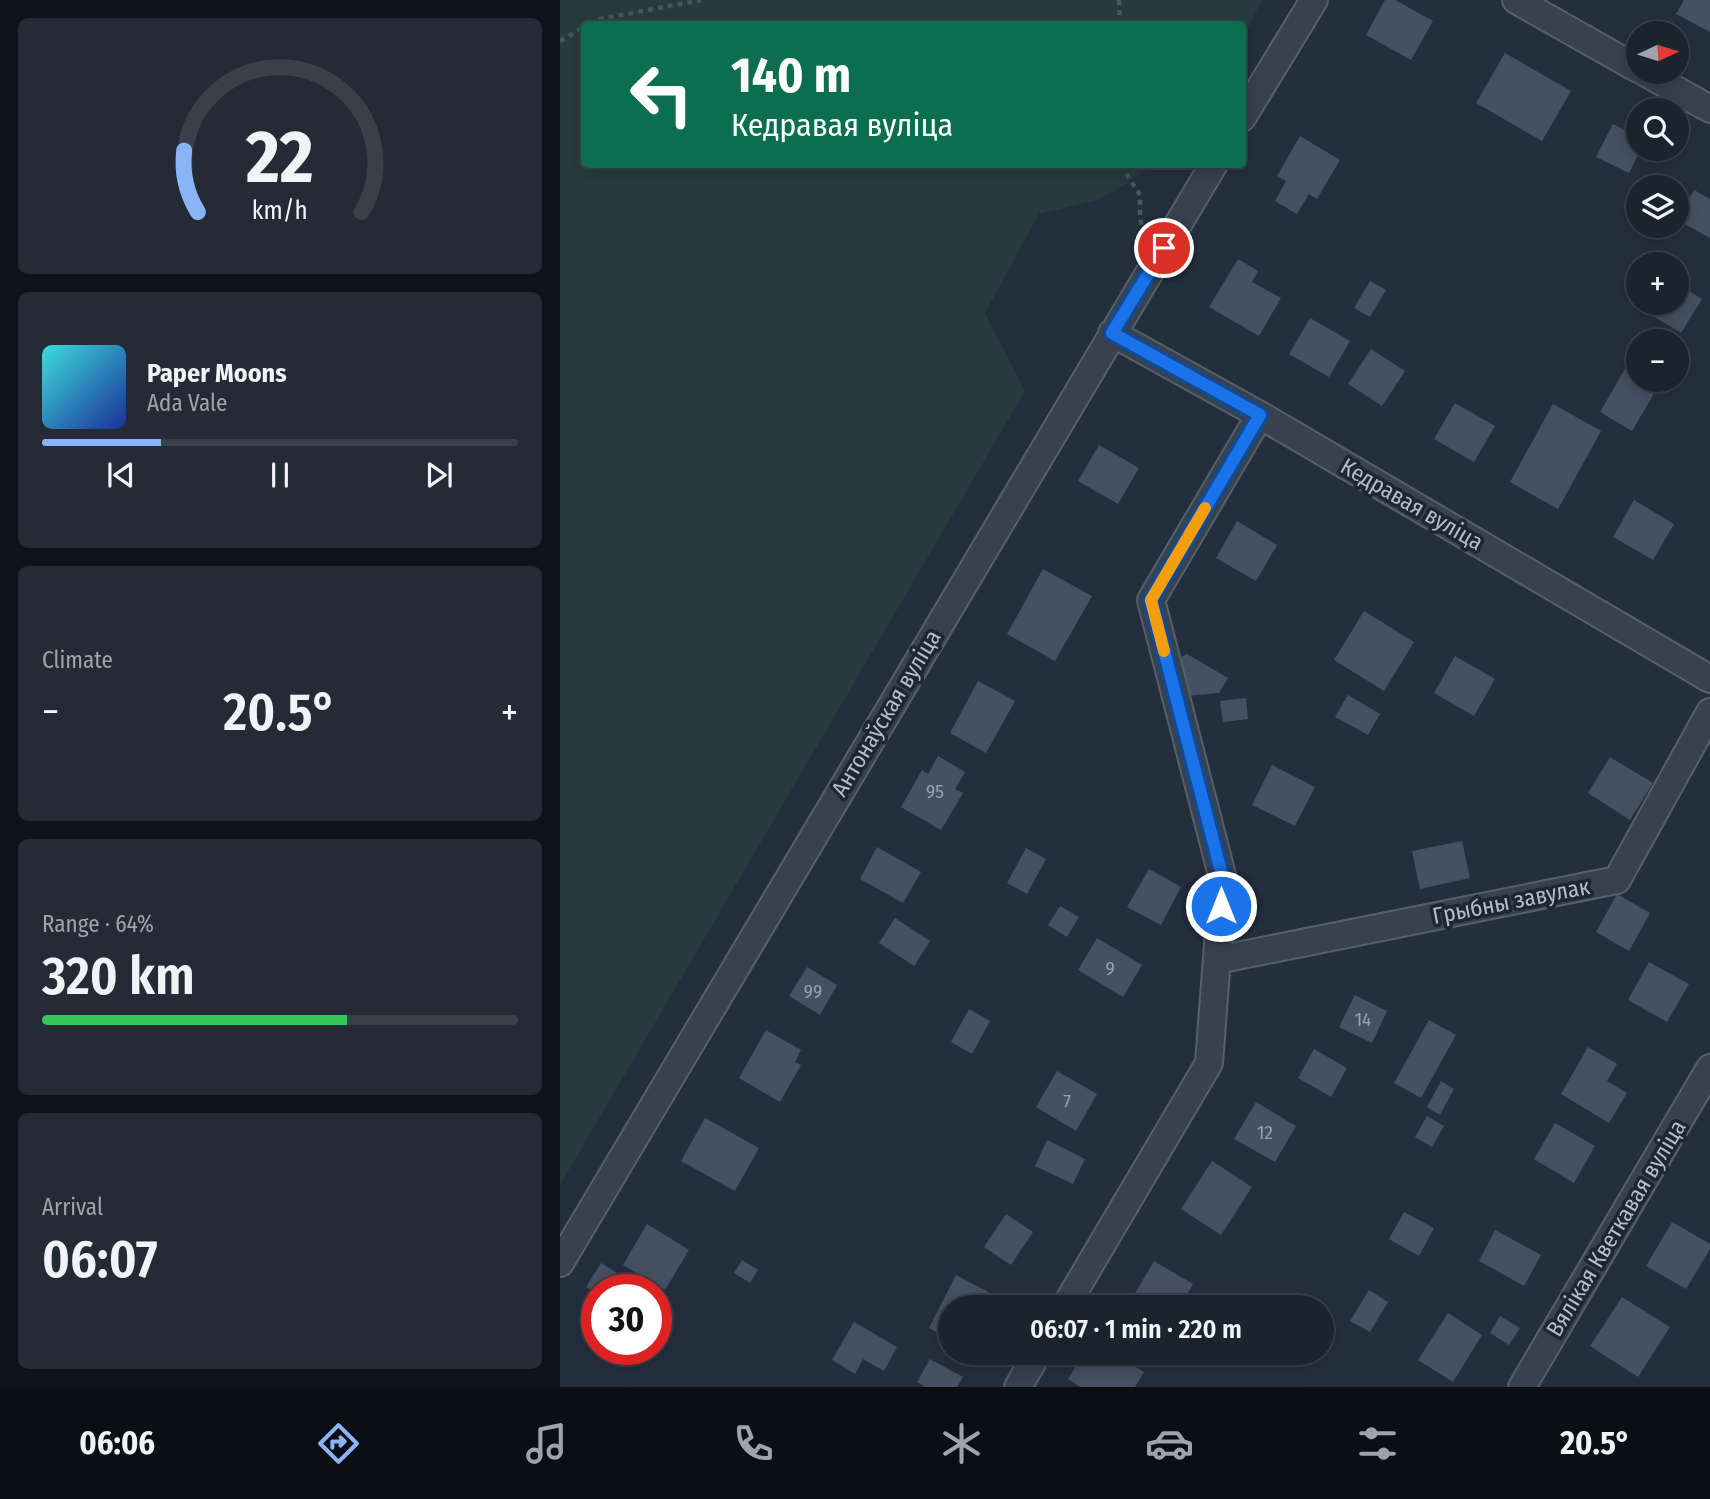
<!DOCTYPE html>
<meta charset="utf-8">
<style>
body{margin:0;font-family:"Fira Sans Condensed",sans-serif;background:#242b36;color:#f1f3f6;height:100vh;display:flex;flex-direction:column;font-size:26px;white-space:nowrap}
*{box-sizing:border-box;margin:0}
p{font-size:23px;color:#a0a4aa}
.icon{flex:none;width:38px;height:38px;fill:none;stroke:currentColor;stroke-width:2;stroke-linecap:round;stroke-linejoin:round}
.map{position:relative;flex:1;overflow:hidden}
.sheet{display:flex;flex-direction:column;gap:18px;padding:18px;background:#0f1319;width:560px}
.sheet>*{flex:none}
.top-card{position:absolute;left:21px;top:21px;width:665px;height:147px;border-radius:7px;box-shadow:0 4px 18px #0003,0 0 0 2px #39404a;background:#0b6e4f;color:#fff;overflow:hidden}
.needle{width:46px;rotate:86deg}
.tools{position:absolute;left:1066px;top:21px;display:grid;gap:14px}
.tools a{display:grid;place-items:center;width:63px;height:63px;border-radius:50%;background:#1b232e;box-shadow:0 4px 18px #0003,0 0 0 2px #39404a;font-size:35px}
.speed{position:absolute;left:21px;top:1274px;display:flex;gap:14px;font-size:35px;font-weight:700;text-align:center}
.speed>*{display:grid;place-content:center;width:91px;height:91px;border-radius:50%;background:#1b232e;box-shadow:0 4px 18px #0003,0 0 0 2px #39404a;line-height:1}
.speed .limit{border:10px solid #d22;background:#fff;color:#111}
.pin{position:absolute;display:grid;place-items:center;width:60px;height:60px;color:#fff;margin:-30px;border:4px solid #fff;border-radius:50%;box-shadow:0 2px 7px #0007}
.me{position:absolute;width:77px;margin:-38px;rotate:0deg;stroke-linejoin:round;filter:drop-shadow(0 0 5px #0008)}
.turn{display:flex;align-items:center;gap:24px;height:147px;padding:0 35px;font-size:32px}
.turn .icon{width:91px;height:91px;stroke-width:2.5}
.turn b{display:block;font-size:49px;line-height:60px}
.big{font-size:52px;font-weight:600;line-height:1.1}
.sheet .tile{flex:1;display:flex;flex-direction:column;justify-content:center;gap:10px;min-width:0;padding:0 24px;border-radius:10px;background:#242b36}
.sheet .dial{align-items:center;gap:0}
.dial svg{height:182px;overflow:visible;fill:none;stroke:#39404a;stroke-width:7;stroke-linecap:round;text-anchor:middle}
.dial text{fill:#f1f3f6;stroke:none}
.song{display:flex;align-items:center;gap:21px}
.cover{width:84px;height:84px;border-radius:10px;background:linear-gradient(135deg,hsl(180 70% 55%),hsl(230 70% 35%))}
.played{height:7px;border-radius:4px;background:linear-gradient(90deg,#8ab4f8 25%,#39404a 25%)}
.keys{display:flex;justify-content:space-around;direction:ltr}
.heat{display:flex;justify-content:space-between;align-items:center;font-size:38px;direction:ltr}
.charge{height:10px;border-radius:5px;background:linear-gradient(90deg,#34c759 64%,#39404a 0)}
.trip{position:absolute;left:378px;top:1295px;width:396px;height:70px;border-radius:35px;background:#1b232e;box-shadow:0 4px 18px #0003,0 0 0 2px #39404a;font-weight:600;line-height:70px;text-align:center}
.tab-bar{display:flex;height:112px;justify-content:space-around;align-items:center;background:#0b0e12;color:#a0a4aa}
.tab-bar .icon{width:49px;height:49px}
.tab-bar .current{color:#8ab4f8}
.tab-bar b{font-size:32px;color:#f1f3f6}
main{display:flex;flex:1;min-height:0}
.map>svg:first-child{display:block}
.green{fill:#263c3f}
.building{fill:#455162}
.lines{fill:none;stroke-linecap:round;stroke-linejoin:round}
.street-casing{stroke:#565f6c;stroke-width:30}
.path{stroke:#44595c;stroke-width:4.5;stroke-dasharray:5 5;stroke-linecap:butt}
.street{stroke:#38414e;stroke-width:26}
.route-casing{stroke:#114b97;stroke-width:18}
.route{stroke:#1a73e8;stroke-width:12}
.slow{stroke:#f59e0b;stroke-width:12}
.labels{text-anchor:middle;dominant-baseline:central;stroke-width:7;stroke-linejoin:round;paint-order:stroke}
.number-label{font-size:19px;fill:#98a1af}
.street-label{font-size:23px;fill:#b4bcc9;stroke:#1d2633}
</style>
<main>
<section class="sheet">
<div class="tile dial"><svg viewBox="0 0 100 80">
<path d="M14 69A42 42 0 1 1 86 69"/>
<path d="M14 69A42 42 0 0 1 8 42" stroke="#8ab4f8"/>
<text x="50" y="56" font-size="32" font-weight="700">22</text>
<text x="50" y="72" font-size="11">km/h</text>
</svg></div>
<div class="tile">
<div class="song"><i class="cover"></i><div><b>Paper Moons</b><p>Ada Vale</p></div></div>
<div class="played"></div>
<div class="keys"><svg class="icon" aria-label="previous" viewBox="0 0 24 24"><path d="M18 5L8 12l10 7zM5 5v14"/></svg><svg class="icon" aria-label="pause" viewBox="0 0 24 24"><path d="M8 5v14M16 5v14"/></svg><svg class="icon" aria-label="next" viewBox="0 0 24 24"><path d="M6 5l10 7-10 7zM19 5v14"/></svg></div>
</div>
<div class="tile"><p>Climate</p>
<div class="heat"><a>−</a><b class="big">20.5°</b><a>+</a></div>
</div>
<div class="tile"><p>Range · 64%</p><b class="big">320 km</b><div class="charge"></div></div>
<div class="tile"><p>Arrival</p><b class="big">06:07</b></div>
</section>
<div class="map">
<svg width="1150" height="1387" viewBox="0 0 1150 1387">
<rect width="100%" height="100%" fill="#242f3e"/>
<path class="green" d="M0,0h702l-19,38 -1,-14h-658v140l571,1 -54,34 -62,15 -54,99 40,78 -465,794z"/>
<path class="building" d="M825,0h10l38,21 -22,39 -45,-25z
M1124,0h26v32l-34,-18z
M945,53l66,38 -29,50 -66,-38z
M1053,124l25,12v13h3l-12,24 -33,-16z
M740,136l40,24 -23,39 -8,-5 -12,20 -22,-13 11,-20 -9,-5z
M1134,190l16,9v39l-33,-18z
M678,259l20,12 -6,11 29,16 -22,38 -50,-29z
M810,281l16,9 -16,27 -16,-9z
M1116,283l26,16 -21,34 -28,-17 8,-13h15z
M750,318l40,23 -21,36 -40,-23z
M811,349l34,22 -23,35 -34,-22z
M1073,355l5,3v22h24l-30,51 -32,-19z
M895,403l40,23 -21,36 -40,-23z
M993,404l48,27 -43,78 -48,-27z
M539,445l40,23 -21,36 -40,-23z
M1074,500l40,24 -21,36 -40,-23z
M677,521l40,24 -21,36 -40,-23z
M483,569l49,27 -37,65 -48,-27z
M804,611l50,31 -30,49 -50,-31z
M627,654l41,24 -9,15 -33,3 -11,-36z
M895,656l40,23 -21,37 -40,-23z
M418,681l37,20 -29,52 -36,-20z
M788,695l32,19 -12,21 -33,-18z
M686,698l2,21 -25,3 -3,-21z
M378,756l27,16 -10,17 8,4 -22,37 -40,-23 21,-37 6,4z
M1050,757l43,26 -23,37 -42,-27z
M712,765l43,22 -20,39 -43,-21z
M902,841l8,37 -50,11 -8,-38z
M317,847l44,25 -18,31 -43,-24z
M466,848l20,11 -19,35 -20,-11z
M589,869l32,18 -20,38 -34,-18z
M1057,894l33,19 -21,38 -33,-19z
M500,906l19,11 -12,20 -19,-12z
M335,918l35,23 -16,25 -35,-23z
M537,938l45,27 -19,32 -45,-27z
M1089,962l40,22 -22,38 -39,-22z
M247,967l30,18 -17,30 -31,-19z
M795,995l32,16 -15,32 -33,-16z
M409,1009l21,12 -18,33 -21,-12z
M869,1020l27,15 -35,63 -27,-15z
M206,1030l35,20 -6,12 6,3 -21,37 -41,-24z
M1028,1047l29,17 -10,17 20,12 -18,30 -48,-29z
M754,1049l33,19 -16,29 -33,-19z
M497,1071l40,23 -21,37 -40,-24z
M881,1081l13,8 -14,26 -13,-8z
M696,1102l40,24 -21,36 -41,-23z
M867,1116l17,10 -12,21 -17,-10z
M145,1118l54,30 -24,43 -54,-30z
M995,1123l40,23 -21,37 -40,-24z
M487,1140l38,19 -12,25 -38,-18z
M652,1161l40,26 -31,48 -40,-26z
M844,1212l30,16 -15,28 -30,-17z
M446,1214l27,18 -22,33 -27,-18z
M1112,1222l38,22v5l-24,40 -40,-23z
M87,1224l42,26 -24,40 -42,-25z
M935,1230l46,25 -17,31 -45,-25z
M182,1260l16,10 -8,13 -16,-10z
M594,1261l39,23 -13,23h-37l-12,-7z
M41,1263l37,23 -2,4h-39v3l-11,-6z
M396,1275l36,19 -7,13h-35v32l-21,-11z
M809,1290l19,12 -18,30 -20,-11z
M1062,1297l48,30 -32,50 -48,-31z
M888,1313l34,22 -29,47 -35,-22z
M940,1316l20,12 -11,17 -19,-12z
M294,1322l43,25 -13,24 -21,-12 -8,15 -23,-14z
M524,1353h28l32,19 -9,15h-55l-12,-8z
M370,1359l33,18 -6,10h-32l-8,-5z"/>
<g class="lines">
<defs>
<path id="street" d="M956,0l122,69
M1084,72l66,37
M682,118l72,-118
M552,333l148,82 450,264
M657,960l400,-80 93,-168
M0,1263l654,-1099
M505,1307l144,-244 14,-184 -72,-279 109,-185
M458,1387l20,-34
M962,1387l188,-319"/>
</defs>
<use href="#street" class="street-casing"/>
<path class="path" d="M559,0l1,24
M30,24l10,-5 101,-19
M0,41l24,-14
M565,164l1,9 14,22v23l4,18"/>
<use href="#street" class="street"/>
</g>
<g class="lines">
<defs>
<path id="route" d="M604,248l-52,85 148,82 -109,185 72,279 -2,27"/>
</defs>
<use href="#route" class="route-casing"/>
<use href="#route" class="route"/>
<path class="slow" d="M604,651l-13,-51 54,-92"/>
</g>
<g class="labels">
<g class="number-label">
<text x="375" y="791">95</text>
<text x="550" y="968">9</text>
<text x="253" y="991">99</text>
<text x="803" y="1019">14</text>
<text x="507" y="1101">7</text>
<text x="705" y="1132">12</text>
</g>
<g class="street-label">
<text transform="translate(852 504) rotate(30)">Кедравая вуліца</text>
<text transform="translate(326 713) rotate(-59)">Антонаўская вуліца</text>
<text transform="translate(951 901) rotate(-11)">Грыбны завулак</text>
<text transform="translate(1056 1228) rotate(-59)">Вялікая Кветкавая вуліца</text>
</g>
</g>
</svg>
<div class="tools">
<a><svg class="needle" viewBox="-14 -14 28 28"><path d="M0-13l5 13h-10z" fill="#e53935"/><path d="M0 13l5-13h-10z" fill="#a0a4aa"/></svg></a>
<a><svg class="icon" aria-label="search" viewBox="0 0 24 24"><circle cx="10" cy="10" r="6"/><path d="M15 15l6 6"/></svg></a>
<a><svg class="icon" aria-label="layers" viewBox="0 0 24 24"><path d="M12 4l9 5-9 5-9-5zM3 14l9 5 9-5"/></svg></a>
<a>+</a>
<a>−</a>
</div>
<div class="speed"><div class="limit">30</div></div>
<div class="pin" style="left:604px;top:248px;background:#d93025"><svg class="icon" aria-label="arrive" viewBox="0 0 24 24"><path d="M6 21V4h12l-3 4 3 4H6"/></svg></div>
<svg class="me" style="left:661px;top:906px" viewBox="-20 -20 40 40"><circle r="17" fill="#1a73e8" stroke="#fff" stroke-width="3"/><path d="M0-11L8 9 0 5-8 9z" fill="#fff"/></svg>
<div class="trip">06:07 · 1 min · 220 m</div>
<div class="top-card">
<div class="turn"><svg class="icon" aria-label="left" viewBox="0 0 24 24"><path d="M17 20v-9H6M10 6l-5 5 5 5"/></svg><div><b>140 m</b>Кедравая вуліца</div></div>
</div>
</div>
</main>
<nav class="tab-bar">
<b>06:06</b>
<svg class="icon current" aria-label="directions" viewBox="0 0 24 24"><path d="M12 3l9 9-9 9-9-9zM9 14v-3h6M13 9l2 2-2 2"/></svg>
<svg class="icon" aria-label="music" viewBox="0 0 24 24"><path d="M9 18V5l10-2v13"/><circle cx="6" cy="18" r="3"/><circle cx="16" cy="16" r="3"/></svg>
<svg class="icon" aria-label="phone" viewBox="0 0 24 24"><path d="M5 4h4l2 5-3 2q2 4 5 5l2-3 5 2v4C11 20 4 13 5 4z"/></svg>
<svg class="icon" aria-label="climate" viewBox="0 0 24 24"><path d="M12 3v18M4 7l16 10M4 17L20 7"/></svg>
<svg class="icon" aria-label="car" viewBox="0 0 24 24"><path d="M5 17H2v-5l4-1 3-4h7l3 4 3 1v5h-3M9 17h6M6 11h13"/><circle cx="7" cy="17" r="2"/><circle cx="17" cy="17" r="2"/></svg>
<svg class="icon" aria-label="filters" viewBox="0 0 24 24"><path d="M4 7h16M4 17h16"/><circle cx="9" cy="7" r="2"/><circle cx="15" cy="17" r="2"/></svg>
<b>20.5°</b>
</nav>
